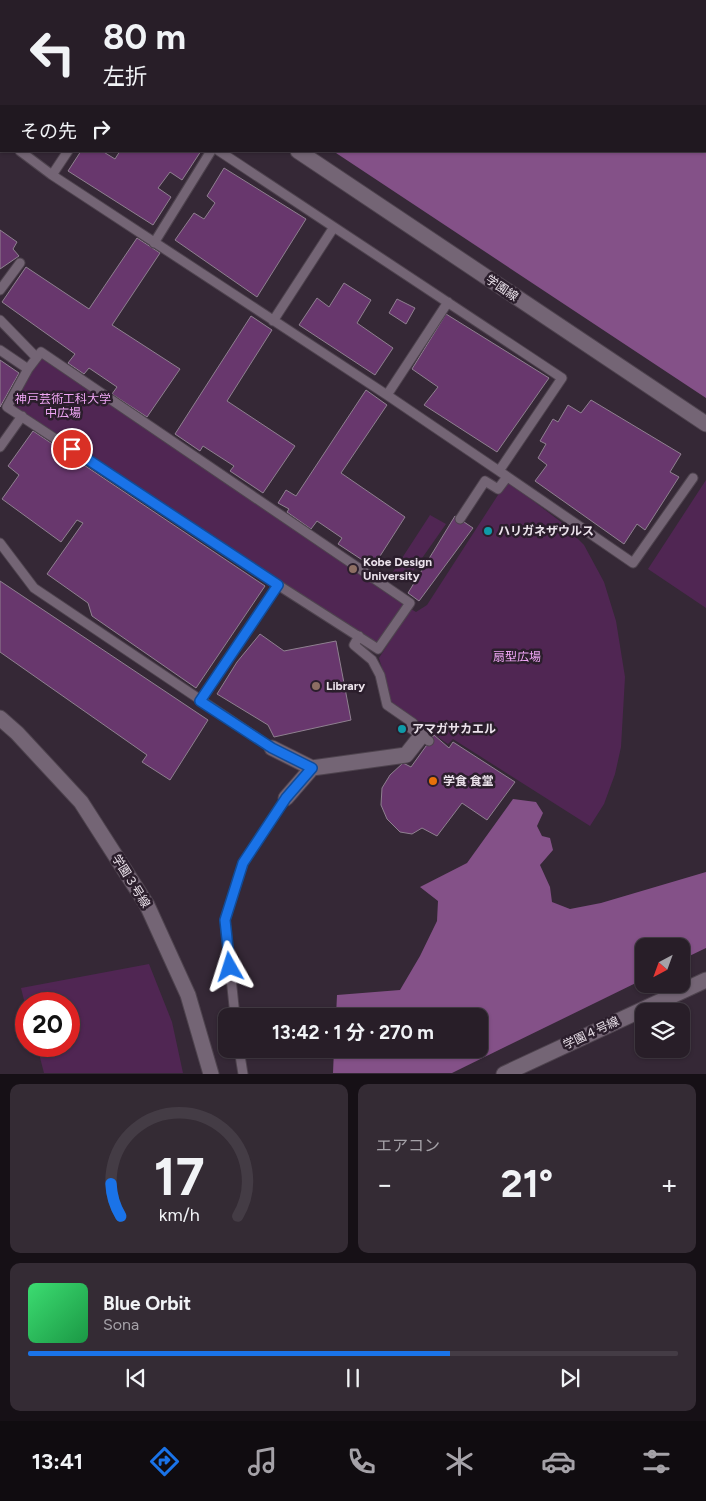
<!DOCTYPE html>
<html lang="ja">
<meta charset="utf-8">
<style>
body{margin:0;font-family:Figtree,"Noto Sans JP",sans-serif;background:#342b34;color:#f1f3f6;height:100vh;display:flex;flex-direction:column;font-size:19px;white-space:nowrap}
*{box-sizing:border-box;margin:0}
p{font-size:16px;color:#a5a2a8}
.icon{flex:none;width:28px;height:28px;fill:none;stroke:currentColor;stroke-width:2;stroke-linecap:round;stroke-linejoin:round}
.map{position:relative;height:1074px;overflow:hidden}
.sheet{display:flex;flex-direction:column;gap:10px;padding:10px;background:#161016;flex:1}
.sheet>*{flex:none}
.guide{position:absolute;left:0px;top:0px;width:706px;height:152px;box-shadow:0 1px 4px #0004,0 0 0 1px #443c45;background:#281e28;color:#f1f3f6;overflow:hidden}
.needle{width:32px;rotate:221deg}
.tools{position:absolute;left:635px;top:938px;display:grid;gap:10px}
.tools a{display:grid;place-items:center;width:55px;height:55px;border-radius:10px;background:#281e28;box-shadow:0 1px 4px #0004,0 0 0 1px #443c45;font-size:25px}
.speed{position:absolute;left:15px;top:992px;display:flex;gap:10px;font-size:25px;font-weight:700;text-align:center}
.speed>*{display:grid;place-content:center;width:65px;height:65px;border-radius:50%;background:#281e28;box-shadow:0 1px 4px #0004,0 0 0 1px #443c45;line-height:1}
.speed .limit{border:8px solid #d22;background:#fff;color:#111}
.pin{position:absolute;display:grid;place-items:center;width:42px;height:42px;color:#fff;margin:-21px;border:2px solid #fff;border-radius:50%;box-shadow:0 1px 5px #0007}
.me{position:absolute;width:55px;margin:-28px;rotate:354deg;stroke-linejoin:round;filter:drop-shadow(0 0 4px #0008)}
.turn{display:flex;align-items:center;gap:18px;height:105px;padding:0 20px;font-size:22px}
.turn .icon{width:65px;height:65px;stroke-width:2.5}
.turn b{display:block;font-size:35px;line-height:42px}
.then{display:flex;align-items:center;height:48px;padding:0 20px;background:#0003;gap:10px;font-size:19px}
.big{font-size:38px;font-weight:700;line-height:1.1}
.sheet .widget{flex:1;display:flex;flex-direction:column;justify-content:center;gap:8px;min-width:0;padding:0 18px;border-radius:10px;background:#342b34}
.sheet .dial{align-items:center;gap:0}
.dial svg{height:130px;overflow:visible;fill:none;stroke:#443c45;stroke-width:7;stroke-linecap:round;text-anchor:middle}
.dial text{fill:#f1f3f6;stroke:none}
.song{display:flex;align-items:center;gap:15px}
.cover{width:60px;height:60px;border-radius:8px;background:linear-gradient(135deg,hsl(140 70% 55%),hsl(140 70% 35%))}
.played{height:5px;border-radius:2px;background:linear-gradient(90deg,#1a73e8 65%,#443c45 65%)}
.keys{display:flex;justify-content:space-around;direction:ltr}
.heat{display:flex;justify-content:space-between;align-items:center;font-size:28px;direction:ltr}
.sheet .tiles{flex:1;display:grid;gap:10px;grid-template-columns:1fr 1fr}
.widget:last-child{grid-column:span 2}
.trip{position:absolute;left:218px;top:1008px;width:270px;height:50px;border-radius:10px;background:#281e28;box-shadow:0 1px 4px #0004,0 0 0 1px #443c45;font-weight:700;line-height:50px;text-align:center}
.dock{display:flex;height:80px;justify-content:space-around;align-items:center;background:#100c10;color:#a5a2a8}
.dock .icon{width:35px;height:35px}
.dock .selected{color:#1a73e8}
.dock b{font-size:22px;color:#f1f3f6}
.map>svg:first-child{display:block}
.green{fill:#502653}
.forest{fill:#845188}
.building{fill:#68376d;stroke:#8f8090}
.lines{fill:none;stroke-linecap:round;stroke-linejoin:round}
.lane-casing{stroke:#4e434e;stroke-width:11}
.street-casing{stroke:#4e434e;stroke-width:17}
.secondary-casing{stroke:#4e434e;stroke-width:17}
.lane{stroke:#746575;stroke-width:9}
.street{stroke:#746575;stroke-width:15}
.secondary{stroke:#746575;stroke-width:15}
.route-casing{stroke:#114b97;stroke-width:12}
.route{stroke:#1a73e8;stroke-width:9}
.culture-dot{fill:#0f9aa8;stroke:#2b1e2c;stroke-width:2}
.education-dot{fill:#8d6e63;stroke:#2b1e2c;stroke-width:2}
.food-dot{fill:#e8710a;stroke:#2b1e2c;stroke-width:2}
.labels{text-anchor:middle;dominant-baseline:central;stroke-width:5;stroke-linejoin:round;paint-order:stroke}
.street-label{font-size:12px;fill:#ebe2eb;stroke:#2b1e2c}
.park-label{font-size:12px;fill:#f0a7f6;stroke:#2b1e2c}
.poi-label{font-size:12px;font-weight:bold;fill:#ebe2eb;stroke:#2b1e2c;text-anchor:start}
</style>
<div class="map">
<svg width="706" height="1074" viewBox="0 0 706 1074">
<rect width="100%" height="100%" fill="#352836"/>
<path class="green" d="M41,352l369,251 -32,46 -371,-242z
M706,480v128l-58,-39z
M507,481l54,41 23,23 20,37 12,39 9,56 -4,70 -6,27 -11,30 -14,22 -137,-87 -5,5 -59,-41 -2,-18 -8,-27 32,-49 5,3 11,-7z
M430,515l16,9 -40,57 -13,-9z
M149,964l23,58 11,51h-139l-7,-27h32v-42h-43v4l-5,-20z"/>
<path class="forest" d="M104,0h602v398l-373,-247h372v-150z
M513,799l23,3 7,11 -6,13 5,10 8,2 3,12 -13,15 10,22 2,15 18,7 31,-6 105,-31v76l-25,12v-14h-37v33l-192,94h-119l1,-24h145v-33h-143l1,-21 63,-5 20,-34 17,-35 1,-20 -18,-14 47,-24z"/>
<path class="building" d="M81,151h21l13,8 5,-8h81l-19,29 -12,-8 -12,16 13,9 -18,28 -85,-54z
M224,168l82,51 -49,78 -82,-57 19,-27 10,6 11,-16 -8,-7z
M0,230l17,12 -4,7 6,7 -19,13z
M137,238l23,15 -48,72 68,44 -33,48 -35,-23 5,-7 -28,-19 -5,6 -16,-11 7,-9 -73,-52 24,-35 63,42z
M344,283l27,17 -14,23 36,25 -18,27 -76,-50 18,-27 12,9z
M397,299l18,9 -9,16 -17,-11z
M446,314l103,64 -52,74 -73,-47 14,-18 -26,-18z
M251,316l21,14 -45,71 68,45 -32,47 -33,-22 4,-5 -31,-20 -3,5 -25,-17z
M0,360l19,13 -19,34z
M366,390l21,15 -46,68 64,44 -32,50 -35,-23 4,-6 -25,-17 -6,8 -24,-17 2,-3 -11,-6 8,-13 10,6z
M591,400l90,54 -11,18 9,5 -34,53 -8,-6 -13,20 -89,-63 12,-16 -9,-7 8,-14 -6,-3 13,-22 5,3 10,-17 13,8z
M33,431l232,155 -69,102 -104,-72 -4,-13 -41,-29 36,-51 -6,-3 -16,22 -59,-43 17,-24 -11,-9z
M455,516l18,12 -54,73 -11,-8z
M0,581l208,139 -38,60 -28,-18 5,-7 -147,-103z
M260,634l24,17 52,-10 15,79 -77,17 -6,-12 -51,-31 20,-32z
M434,735l15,13 4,-6 62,40 -28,38 -25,-17 -25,33 -15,-8 -10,6 -12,-2 -13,-13 -6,-14 1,-17 8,-13 13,-12 8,4z"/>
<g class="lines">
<defs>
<path id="lane" d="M0,2l1,1
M20,151l32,24 335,220 112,76 63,-93 -343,-227
M52,175l16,-24
M154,243l57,-92
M0,290l20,-27
M0,320l36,37
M273,321l61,-94
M0,350l28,19
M41,352l369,251 -32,46 -100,-64 -271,-178 21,-38z
M387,395l61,-93
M0,447l22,-31
M499,471l134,92 60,-85
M460,519l25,-38 13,8 9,-12
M0,543l34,45 238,160
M359,636l-5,9 18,15 8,15 7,30 26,18 -3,5 19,13
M200,701l78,-116
M235,1016l-10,-96 18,-57 43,-65
M239,1049l4,25"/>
<path id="street" d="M272,748l40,20 -26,30
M312,768l94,-13 15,-19"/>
<path id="secondary" d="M72,0l2,1
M298,151l408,273
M0,718l17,15 64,69 66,103 41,90 23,79
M504,1074l202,-94"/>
</defs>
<use href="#lane" class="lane-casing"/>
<use href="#street" class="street-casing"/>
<use href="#secondary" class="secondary-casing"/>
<use href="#lane" class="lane"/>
<use href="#street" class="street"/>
<use href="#secondary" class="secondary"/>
</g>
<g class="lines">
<defs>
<path id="route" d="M72,449l206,136 -78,116 72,47 40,20 -26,30 -43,65 -18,57 5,47"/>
</defs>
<use href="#route" class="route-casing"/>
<use href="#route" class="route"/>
</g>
<g class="culture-dot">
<circle cx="488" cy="531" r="5"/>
<circle cx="402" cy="729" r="5"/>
</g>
<g class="education-dot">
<circle cx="353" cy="569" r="5"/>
<circle cx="316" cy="686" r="5"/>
</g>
<circle class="food-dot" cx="433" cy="781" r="5"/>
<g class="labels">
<g class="street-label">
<text transform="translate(502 288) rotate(34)">学園線</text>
<text transform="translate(131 881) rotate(58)">学園３号線</text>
<text transform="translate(591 1033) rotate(-25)">学園４号線</text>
</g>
<g class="park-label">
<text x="63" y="399">神戸芸術工科大学<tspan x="63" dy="14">中広場</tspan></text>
<text x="517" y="657">扇型広場</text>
</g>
<g class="poi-label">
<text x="498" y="531">ハリガネザウルス</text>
<text x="363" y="562">Kobe Design<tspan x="363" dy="14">University</tspan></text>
<text x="326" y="686">Library</text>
<text x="412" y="729">アマガサカエル</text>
<text x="443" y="781">学食 食堂</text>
</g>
</g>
</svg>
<div class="tools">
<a><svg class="needle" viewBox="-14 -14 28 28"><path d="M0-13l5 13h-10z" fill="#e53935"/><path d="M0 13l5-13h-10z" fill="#a5a2a8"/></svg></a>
<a><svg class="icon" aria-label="layers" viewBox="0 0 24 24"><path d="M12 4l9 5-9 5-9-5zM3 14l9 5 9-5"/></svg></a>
</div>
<div class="speed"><div class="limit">20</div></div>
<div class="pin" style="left:72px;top:449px;background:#d93025"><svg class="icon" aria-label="arrive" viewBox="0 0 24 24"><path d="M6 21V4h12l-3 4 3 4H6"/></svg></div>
<svg class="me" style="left:230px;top:967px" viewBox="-20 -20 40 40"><path d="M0-17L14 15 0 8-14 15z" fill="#1a73e8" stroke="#fff" stroke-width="4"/></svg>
<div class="trip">13:42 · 1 分 · 270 m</div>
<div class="guide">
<div class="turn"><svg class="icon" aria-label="left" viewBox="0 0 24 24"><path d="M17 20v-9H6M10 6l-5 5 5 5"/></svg><div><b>80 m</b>左折</div></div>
<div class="then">その先<svg class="icon" aria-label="right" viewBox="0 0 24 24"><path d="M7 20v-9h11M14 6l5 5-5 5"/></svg></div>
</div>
</div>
<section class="sheet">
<div class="tiles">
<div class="widget dial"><svg viewBox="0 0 100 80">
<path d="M14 69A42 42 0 1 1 86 69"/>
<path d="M14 69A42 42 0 0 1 8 49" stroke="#1a73e8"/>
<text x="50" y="56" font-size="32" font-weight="700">17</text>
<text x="50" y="72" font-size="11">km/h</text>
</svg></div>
<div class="widget"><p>エアコン</p>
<div class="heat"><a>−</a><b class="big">21°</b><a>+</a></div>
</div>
<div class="widget">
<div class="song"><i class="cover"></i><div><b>Blue Orbit</b><p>Sona</p></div></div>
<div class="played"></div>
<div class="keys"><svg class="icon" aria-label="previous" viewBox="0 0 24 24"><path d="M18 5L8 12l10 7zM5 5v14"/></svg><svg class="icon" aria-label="pause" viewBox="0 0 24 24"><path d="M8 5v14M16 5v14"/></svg><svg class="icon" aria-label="next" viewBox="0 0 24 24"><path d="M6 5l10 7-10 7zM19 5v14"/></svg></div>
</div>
</div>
</section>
<nav class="dock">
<b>13:41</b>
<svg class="icon selected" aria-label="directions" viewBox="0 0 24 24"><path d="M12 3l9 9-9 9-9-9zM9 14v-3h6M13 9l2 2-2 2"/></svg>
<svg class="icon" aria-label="music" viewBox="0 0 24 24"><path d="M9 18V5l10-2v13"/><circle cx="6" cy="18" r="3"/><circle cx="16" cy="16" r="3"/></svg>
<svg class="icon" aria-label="phone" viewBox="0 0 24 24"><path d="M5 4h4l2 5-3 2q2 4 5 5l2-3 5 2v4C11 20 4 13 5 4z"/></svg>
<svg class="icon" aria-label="climate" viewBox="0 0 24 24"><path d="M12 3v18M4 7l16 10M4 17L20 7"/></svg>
<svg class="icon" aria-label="car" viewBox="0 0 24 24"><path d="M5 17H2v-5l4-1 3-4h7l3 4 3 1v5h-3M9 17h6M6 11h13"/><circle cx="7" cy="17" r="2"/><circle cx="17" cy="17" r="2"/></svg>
<svg class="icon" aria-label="filters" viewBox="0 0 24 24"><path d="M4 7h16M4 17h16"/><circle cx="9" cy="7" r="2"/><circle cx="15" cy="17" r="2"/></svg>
</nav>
